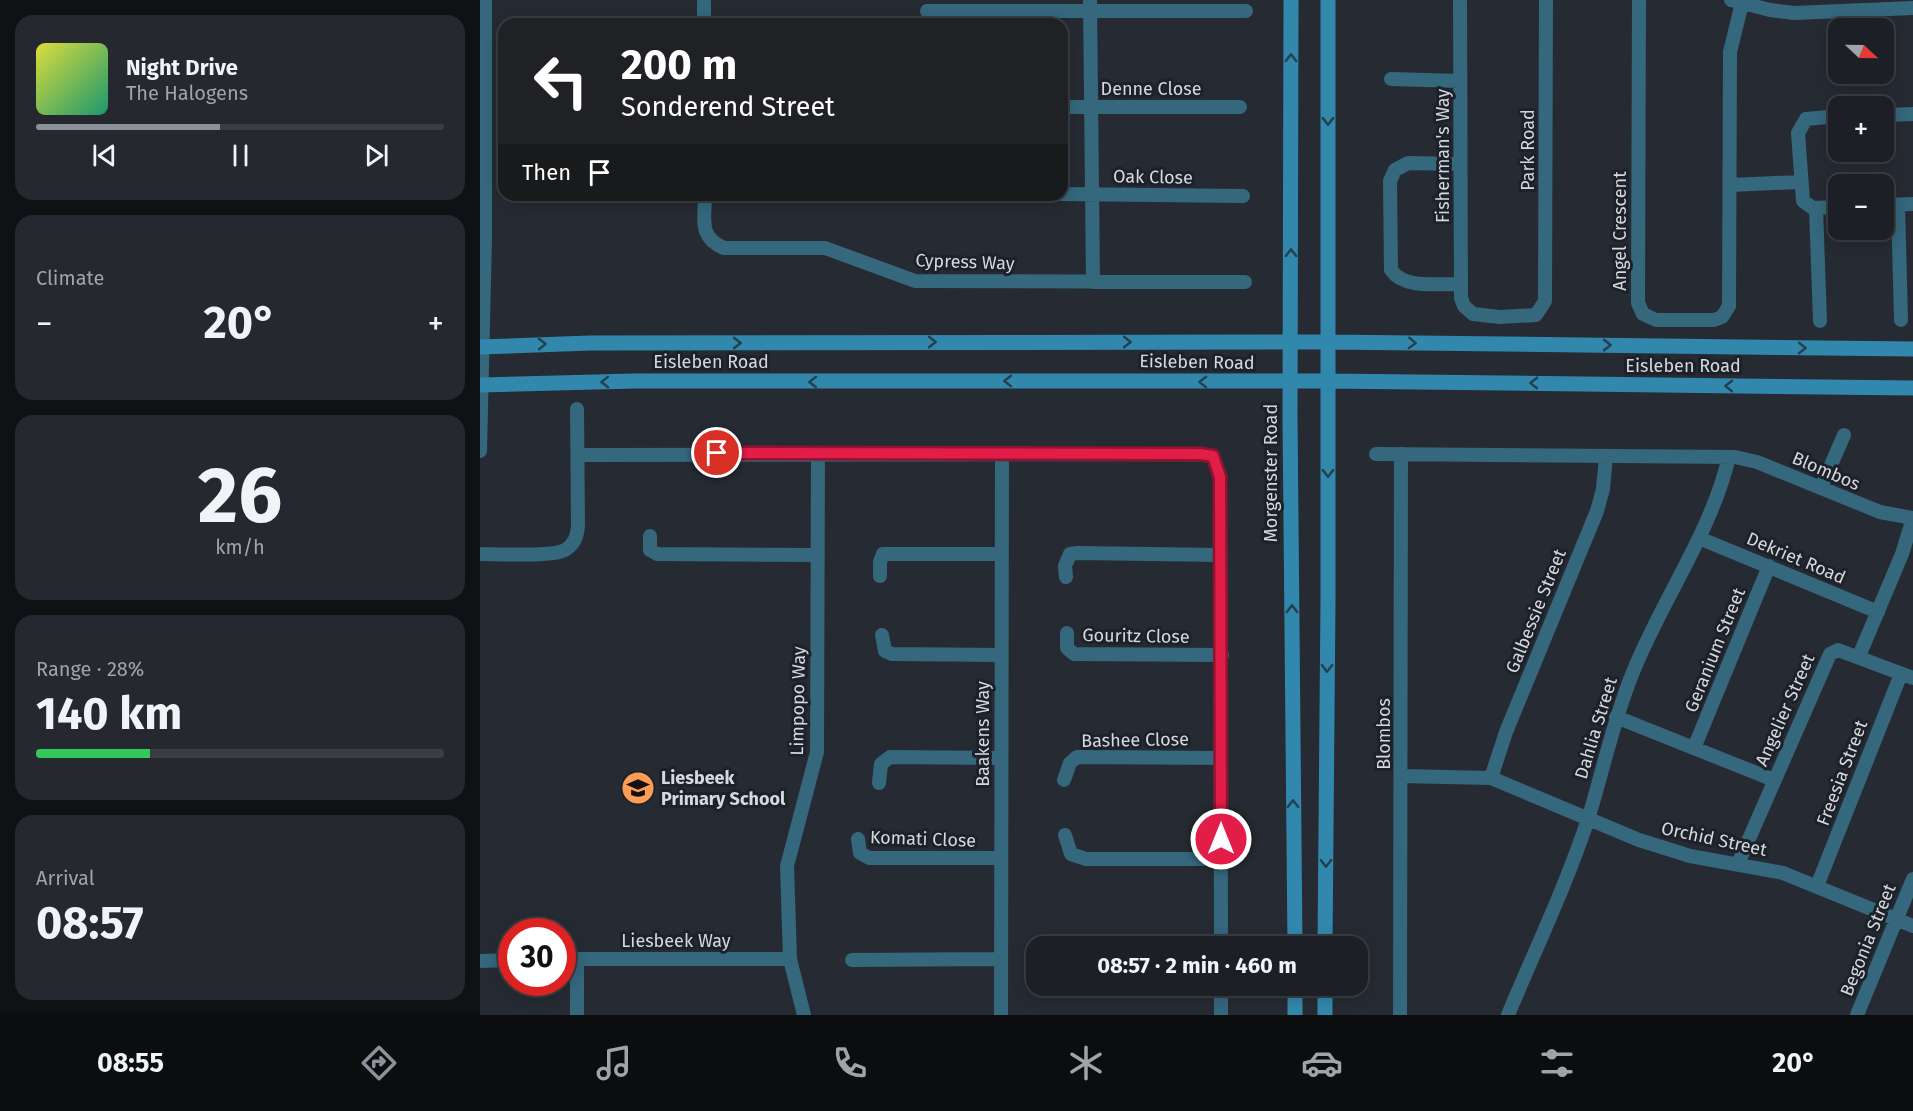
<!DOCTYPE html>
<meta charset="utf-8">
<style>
body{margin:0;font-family:"Fira Sans",sans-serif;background:#25282e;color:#f1f3f6;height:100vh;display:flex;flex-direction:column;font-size:22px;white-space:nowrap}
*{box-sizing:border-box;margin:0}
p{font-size:20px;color:#a0a3a7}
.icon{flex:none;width:33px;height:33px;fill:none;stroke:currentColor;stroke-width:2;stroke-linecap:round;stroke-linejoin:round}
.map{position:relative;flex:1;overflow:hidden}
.sheet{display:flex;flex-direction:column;gap:15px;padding:15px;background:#0f1215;width:480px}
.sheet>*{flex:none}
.guide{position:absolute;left:18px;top:18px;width:570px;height:183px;border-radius:18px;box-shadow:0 3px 15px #0003,0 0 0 2px #3a3e43;background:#202124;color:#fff;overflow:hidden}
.needle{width:39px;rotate:112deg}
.tools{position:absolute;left:1348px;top:18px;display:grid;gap:12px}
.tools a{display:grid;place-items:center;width:66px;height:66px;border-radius:12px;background:#1c2026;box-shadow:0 3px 15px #0003,0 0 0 2px #3a3e43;font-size:30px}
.speed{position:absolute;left:18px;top:918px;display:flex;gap:12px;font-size:30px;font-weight:700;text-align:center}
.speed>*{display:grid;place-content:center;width:78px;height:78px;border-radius:50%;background:#1c2026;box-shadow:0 3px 15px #0003,0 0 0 2px #3a3e43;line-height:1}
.speed .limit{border:9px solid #d22;background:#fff;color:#111}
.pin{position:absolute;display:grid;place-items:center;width:51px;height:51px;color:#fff;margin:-26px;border:3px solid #fff;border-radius:50%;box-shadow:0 2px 6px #0007}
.me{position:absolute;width:66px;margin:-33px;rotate:0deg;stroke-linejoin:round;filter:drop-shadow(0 0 4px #0008)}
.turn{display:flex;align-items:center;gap:21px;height:126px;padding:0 24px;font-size:27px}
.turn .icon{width:78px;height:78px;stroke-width:2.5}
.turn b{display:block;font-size:42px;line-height:51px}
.then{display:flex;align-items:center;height:57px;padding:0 24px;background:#0003;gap:12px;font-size:22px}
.big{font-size:45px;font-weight:700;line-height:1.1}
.sheet .card{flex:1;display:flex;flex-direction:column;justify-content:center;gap:9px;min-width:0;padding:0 21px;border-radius:18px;background:#25282e}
.sheet .dial{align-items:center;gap:0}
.dial b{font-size:78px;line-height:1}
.song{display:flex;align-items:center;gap:18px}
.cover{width:72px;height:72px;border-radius:9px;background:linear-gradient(135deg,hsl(60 70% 55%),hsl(160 70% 35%))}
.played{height:6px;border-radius:3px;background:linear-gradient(90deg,#8c9099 45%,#3a3e43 45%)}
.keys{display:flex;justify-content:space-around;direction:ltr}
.heat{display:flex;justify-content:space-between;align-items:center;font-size:33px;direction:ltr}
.charge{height:9px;border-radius:4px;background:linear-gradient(90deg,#34c759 28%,#3a3e43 0)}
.trip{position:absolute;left:546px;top:936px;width:342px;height:60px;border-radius:18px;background:#1c2026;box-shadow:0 3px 15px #0003,0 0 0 2px #3a3e43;font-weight:700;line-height:60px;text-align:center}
.tabs{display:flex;height:96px;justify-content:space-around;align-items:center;background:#0b0d0f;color:#a0a3a7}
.tabs .icon{width:42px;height:42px}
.tabs .active{color:#8c9099}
.tabs b{font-size:27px;color:#f1f3f6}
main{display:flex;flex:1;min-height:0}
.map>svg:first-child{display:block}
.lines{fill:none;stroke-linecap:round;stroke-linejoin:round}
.minor{stroke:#35677d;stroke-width:14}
.secondary{stroke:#3288ac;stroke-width:15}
.oneway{stroke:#234050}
.route-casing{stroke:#92132f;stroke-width:15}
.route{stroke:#e11d48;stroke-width:10}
.labels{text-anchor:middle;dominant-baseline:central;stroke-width:6;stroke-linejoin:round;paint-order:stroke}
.street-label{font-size:18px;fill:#d5d8de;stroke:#1d2129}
.poi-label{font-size:18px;font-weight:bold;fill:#d5d8de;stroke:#1d2129;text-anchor:start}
</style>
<main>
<section class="sheet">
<div class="card">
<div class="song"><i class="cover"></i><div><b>Night Drive</b><p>The Halogens</p></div></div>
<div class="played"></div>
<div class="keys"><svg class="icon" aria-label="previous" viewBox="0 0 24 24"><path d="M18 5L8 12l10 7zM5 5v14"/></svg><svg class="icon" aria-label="pause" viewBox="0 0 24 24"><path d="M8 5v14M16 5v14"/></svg><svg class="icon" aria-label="next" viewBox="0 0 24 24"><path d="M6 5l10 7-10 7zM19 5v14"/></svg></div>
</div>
<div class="card"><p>Climate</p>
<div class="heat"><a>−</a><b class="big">20°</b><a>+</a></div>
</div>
<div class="card dial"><b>26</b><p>km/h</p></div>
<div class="card"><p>Range · 28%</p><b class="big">140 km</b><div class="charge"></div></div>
<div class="card"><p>Arrival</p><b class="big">08:57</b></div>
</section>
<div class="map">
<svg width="1433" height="1015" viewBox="0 0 1433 1015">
<rect width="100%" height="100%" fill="#262b33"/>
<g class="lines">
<path class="minor" d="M224,0v24
M610,0l3,282
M980,0l1,298 3,8 9,8 27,3 36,-2 9,-14 1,-301
M1159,0l-1,303 5,11 13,6h58l8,-3 7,-11 1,-254 12,-49
M1251,0l39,10 24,3 119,-5
M447,11h319
M911,79l69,2
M582,107h178
M1404,115l29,-1
M1359,116l-33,3 -8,14 5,68 10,7 26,-1
M980,164l-52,-1 -13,7 -5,11 1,89c14,20 48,13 70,14
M1250,185l70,-3
M582,194l181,2
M225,195c0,24 -7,42 19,53h101l90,33 330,1
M1404,205l29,-1
M1418,205l3,115
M1336,208l4,113
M0,451l5,-212v-239
M896,454l359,3 22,5 123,50 33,6
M99,455l621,-1 13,2 7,21 1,469
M1341,488l23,-53
M170,536v14l7,4 161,1
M1219,538l179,74
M0,554c17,0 73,3 85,-4 10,-6 12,-14 13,-24l-1,-117
M400,576v-14l3,-8h117
M586,577l-1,-11 5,-12 8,-1 143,2
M587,633v15l7,6 148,1
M402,635l3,16 7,3 109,1
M1379,656l43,-102 11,-36
M1136,717l158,63
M1214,748l75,-182
M922,776l89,2 148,62 51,16 93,17 130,53
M1011,778l15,-46 91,-221 6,-22 3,-33
M584,780l6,-17 7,-6 144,1
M399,783l2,-19 9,-7 111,1
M585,835l6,19 15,5h135
M378,839l2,14 9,5h132
M1258,864l92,-210 8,-4 75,28
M1337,886l84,-212
M82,959h228
M97,959v56
M372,960l148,-1
M0,961l32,-1
M741,986v29
M324,1015l-14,-56 -3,-93 30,-114 1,-299
M521,1015l1,-562
M920,1015l1,-561
M1028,1015c27,-65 59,-131 81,-199 14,-46 24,-93 42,-139 29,-75 79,-141 98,-220
M1377,1015l56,-136"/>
<path class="secondary" d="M811,0l-1,416 5,530
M0,347l110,-4 738,-1 585,7
M0,385l155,-4h693l585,7
M845,946l3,-347v-599
M815,986v29
M845,1015v-29"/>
</g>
<defs><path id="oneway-chevron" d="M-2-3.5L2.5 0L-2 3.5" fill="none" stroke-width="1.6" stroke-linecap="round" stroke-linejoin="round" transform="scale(1.5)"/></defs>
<g class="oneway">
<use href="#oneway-chevron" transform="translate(811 58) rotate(-90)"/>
<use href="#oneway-chevron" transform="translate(848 121) rotate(90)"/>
<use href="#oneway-chevron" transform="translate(811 253) rotate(-90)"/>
<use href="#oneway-chevron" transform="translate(452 342)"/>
<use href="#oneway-chevron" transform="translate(647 342)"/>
<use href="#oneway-chevron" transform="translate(257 343)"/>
<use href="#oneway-chevron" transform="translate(932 343) rotate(2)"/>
<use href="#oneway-chevron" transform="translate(62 344) rotate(-1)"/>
<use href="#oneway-chevron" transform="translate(1127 345)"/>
<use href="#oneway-chevron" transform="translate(1322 348) rotate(1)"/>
<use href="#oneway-chevron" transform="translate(528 381) rotate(180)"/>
<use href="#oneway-chevron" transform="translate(125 382) rotate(179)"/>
<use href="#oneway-chevron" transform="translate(333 382) rotate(180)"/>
<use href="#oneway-chevron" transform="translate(723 382) rotate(-179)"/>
<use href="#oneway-chevron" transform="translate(1054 383) rotate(-179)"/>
<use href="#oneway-chevron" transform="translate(1249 386) rotate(-179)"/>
<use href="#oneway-chevron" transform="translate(848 473) rotate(89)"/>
<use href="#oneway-chevron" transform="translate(812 609) rotate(-90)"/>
<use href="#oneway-chevron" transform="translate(847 668) rotate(91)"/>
<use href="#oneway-chevron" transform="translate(813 804) rotate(-91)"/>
<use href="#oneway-chevron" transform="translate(846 863) rotate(91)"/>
</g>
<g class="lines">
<defs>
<path id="route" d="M237,453l483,1 13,2 7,21 1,362"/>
</defs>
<use href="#route" class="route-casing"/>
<use href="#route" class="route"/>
</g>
<defs>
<symbol id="school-disc" viewBox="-11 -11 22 22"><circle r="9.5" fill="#fd9d54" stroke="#1d2129"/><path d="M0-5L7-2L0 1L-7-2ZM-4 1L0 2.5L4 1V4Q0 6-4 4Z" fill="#111"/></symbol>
</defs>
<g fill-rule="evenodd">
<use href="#school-disc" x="139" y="769" width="38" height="38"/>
</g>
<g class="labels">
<g class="street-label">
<text x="671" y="89">Denne Close</text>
<text transform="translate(1048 150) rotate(-90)">Park Road</text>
<text transform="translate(963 156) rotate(-90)">Fisherman's Way</text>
<text transform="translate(673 177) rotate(1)">Oak Close</text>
<text transform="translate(1140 231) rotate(-90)">Angel Crescent</text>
<text transform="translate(485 262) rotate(2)">Cypress Way</text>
<text x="231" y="362">Eisleben Road</text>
<text transform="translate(717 362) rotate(1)">Eisleben Road</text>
<text x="1203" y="366">Eisleben Road</text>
<text transform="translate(1346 471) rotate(23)">Blombos</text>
<text transform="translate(791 473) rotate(-90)">Morgenster Road</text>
<text transform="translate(1316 558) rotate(23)">Dekriet Road</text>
<text transform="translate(1056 611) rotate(-68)">Galbessie Street</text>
<text transform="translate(656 636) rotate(1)">Gouritz Close</text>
<text transform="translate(1235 650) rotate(-68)">Geranium Street</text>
<text transform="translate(318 701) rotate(-89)">Limpopo Way</text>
<text transform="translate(1305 710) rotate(-66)">Angelier Street</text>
<text transform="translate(1116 728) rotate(-73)">Dahlia Street</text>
<text transform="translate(503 734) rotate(-90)">Baakens Way</text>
<text transform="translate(904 734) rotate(-90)">Blombos</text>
<text transform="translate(655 740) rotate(-1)">Bashee Close</text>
<text transform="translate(1362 773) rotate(-69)">Freesia Street</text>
<text transform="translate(443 839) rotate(2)">Komati Close</text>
<text transform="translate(1234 839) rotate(12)">Orchid Street</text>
<text transform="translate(1388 940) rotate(-68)">Begonia Street</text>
<text x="196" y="941">Liesbeek Way</text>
</g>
<g class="poi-label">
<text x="181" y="778">Liesbeek<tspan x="181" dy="21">Primary School</tspan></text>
</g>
</g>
</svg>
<div class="tools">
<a><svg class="needle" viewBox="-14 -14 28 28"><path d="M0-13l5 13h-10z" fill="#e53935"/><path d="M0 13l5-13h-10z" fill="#a0a3a7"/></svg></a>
<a>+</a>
<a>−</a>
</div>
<div class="speed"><div class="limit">30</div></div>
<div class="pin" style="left:237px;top:453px;background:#d93025"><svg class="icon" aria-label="arrive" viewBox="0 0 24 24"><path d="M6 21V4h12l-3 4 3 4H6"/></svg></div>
<svg class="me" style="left:741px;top:839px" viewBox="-20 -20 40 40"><circle r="17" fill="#e11d48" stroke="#fff" stroke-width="3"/><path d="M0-11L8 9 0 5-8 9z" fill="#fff"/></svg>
<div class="trip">08:57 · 2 min · 460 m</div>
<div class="guide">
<div class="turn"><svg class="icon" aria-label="left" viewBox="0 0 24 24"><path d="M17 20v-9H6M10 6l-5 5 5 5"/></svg><div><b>200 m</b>Sonderend Street</div></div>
<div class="then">Then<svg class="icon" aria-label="arrive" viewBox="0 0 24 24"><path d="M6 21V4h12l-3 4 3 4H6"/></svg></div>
</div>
</div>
</main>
<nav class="tabs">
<b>08:55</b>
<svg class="icon active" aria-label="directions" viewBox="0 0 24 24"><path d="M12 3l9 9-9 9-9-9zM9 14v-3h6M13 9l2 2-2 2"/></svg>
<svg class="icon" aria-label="music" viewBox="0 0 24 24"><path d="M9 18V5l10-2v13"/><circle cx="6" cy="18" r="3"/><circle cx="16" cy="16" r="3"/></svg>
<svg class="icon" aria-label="phone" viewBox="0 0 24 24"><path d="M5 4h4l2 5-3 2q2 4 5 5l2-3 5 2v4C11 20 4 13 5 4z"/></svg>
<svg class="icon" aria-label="climate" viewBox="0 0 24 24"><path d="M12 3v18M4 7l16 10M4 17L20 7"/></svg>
<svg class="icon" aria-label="car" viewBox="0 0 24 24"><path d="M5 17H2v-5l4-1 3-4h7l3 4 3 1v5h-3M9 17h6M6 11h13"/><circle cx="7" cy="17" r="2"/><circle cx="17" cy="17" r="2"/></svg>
<svg class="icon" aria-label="filters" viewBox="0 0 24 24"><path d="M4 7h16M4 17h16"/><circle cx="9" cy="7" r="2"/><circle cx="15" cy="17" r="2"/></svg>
<b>20°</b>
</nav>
